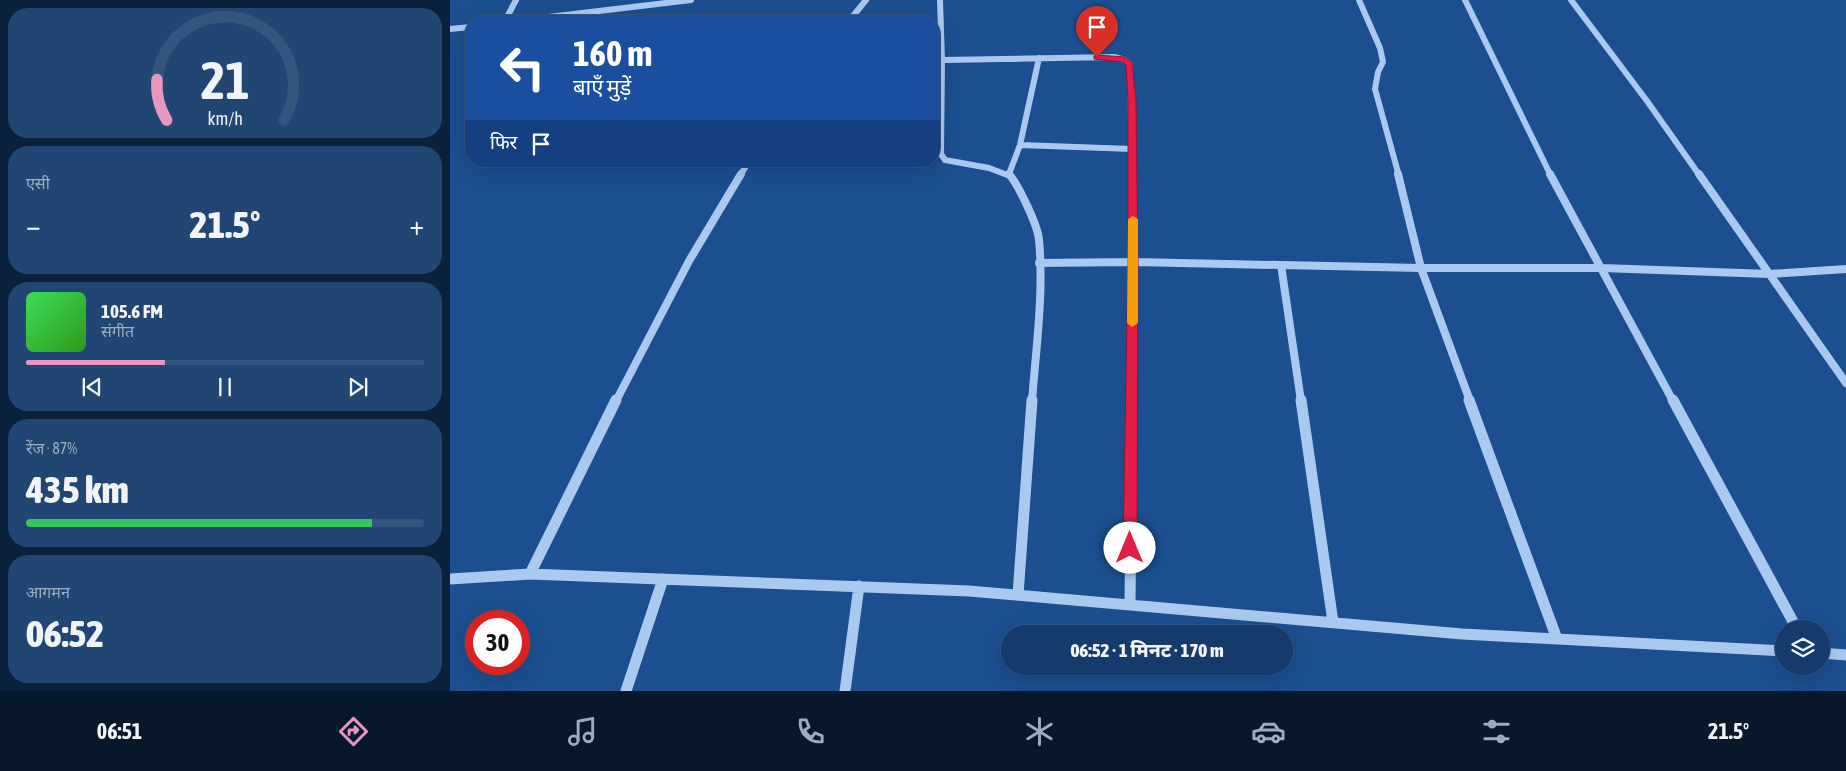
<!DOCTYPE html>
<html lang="hi">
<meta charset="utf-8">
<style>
body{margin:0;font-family:"Asap Condensed","Noto Sans Devanagari",sans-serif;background:#214673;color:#f1f3f6;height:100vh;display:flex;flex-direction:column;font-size:19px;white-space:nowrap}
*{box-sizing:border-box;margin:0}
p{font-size:16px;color:#9dadc1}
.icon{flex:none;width:28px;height:28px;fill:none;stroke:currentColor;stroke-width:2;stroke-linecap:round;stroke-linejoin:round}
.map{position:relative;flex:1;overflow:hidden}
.panel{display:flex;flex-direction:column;gap:8px;padding:8px;background:#0b203b;width:450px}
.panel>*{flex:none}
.guide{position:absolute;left:15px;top:15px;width:475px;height:152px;border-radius:20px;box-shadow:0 5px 20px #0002,0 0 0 1px #33557e;background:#1a4fa0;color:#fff;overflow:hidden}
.controls{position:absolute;left:1325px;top:620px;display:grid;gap:10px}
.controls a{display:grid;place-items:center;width:55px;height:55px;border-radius:50%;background:#143b6b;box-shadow:0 5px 20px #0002,0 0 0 1px #33557e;font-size:25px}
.speed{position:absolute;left:15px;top:610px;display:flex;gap:10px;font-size:25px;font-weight:700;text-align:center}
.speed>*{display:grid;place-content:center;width:65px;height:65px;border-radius:50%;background:#143b6b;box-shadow:0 5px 20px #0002,0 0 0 1px #33557e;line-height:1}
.speed .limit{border:8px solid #d22;background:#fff;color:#111}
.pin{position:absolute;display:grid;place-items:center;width:42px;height:42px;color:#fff;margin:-51px -21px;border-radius:50% 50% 50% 0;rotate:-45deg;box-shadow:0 0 5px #0007}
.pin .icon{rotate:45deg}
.me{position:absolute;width:55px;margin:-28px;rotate:0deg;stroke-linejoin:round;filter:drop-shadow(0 0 4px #0008)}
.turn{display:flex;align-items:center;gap:18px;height:105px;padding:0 25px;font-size:22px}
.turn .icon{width:65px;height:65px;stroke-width:2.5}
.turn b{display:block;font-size:35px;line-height:42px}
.then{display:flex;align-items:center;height:48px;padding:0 25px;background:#0003;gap:10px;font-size:19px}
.big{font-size:38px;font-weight:800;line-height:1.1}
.panel .widget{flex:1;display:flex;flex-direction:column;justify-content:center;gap:8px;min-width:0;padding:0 18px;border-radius:20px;background:#214673}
.panel .dial{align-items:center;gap:0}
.dial svg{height:130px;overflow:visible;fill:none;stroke:#33557e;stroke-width:7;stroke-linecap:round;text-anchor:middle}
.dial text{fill:#f1f3f6;stroke:none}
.song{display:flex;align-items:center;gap:15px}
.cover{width:60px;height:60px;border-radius:8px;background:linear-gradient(135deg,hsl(130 70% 55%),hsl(110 70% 35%))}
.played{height:5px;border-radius:2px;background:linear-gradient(90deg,#e797bd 35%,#33557e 35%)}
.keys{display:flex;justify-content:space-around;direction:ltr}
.heat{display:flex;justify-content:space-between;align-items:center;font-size:28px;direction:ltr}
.charge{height:8px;border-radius:4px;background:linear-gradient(90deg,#34c759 87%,#33557e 0)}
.trip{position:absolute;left:551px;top:625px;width:292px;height:50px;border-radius:25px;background:#143b6b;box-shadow:0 5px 20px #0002,0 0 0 1px #33557e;font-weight:800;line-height:50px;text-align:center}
.menu{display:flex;height:80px;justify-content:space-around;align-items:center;background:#08182b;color:#9dadc1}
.menu .icon{width:35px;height:35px}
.menu .selected{color:#e797bd}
.menu b{font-size:22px;color:#f1f3f6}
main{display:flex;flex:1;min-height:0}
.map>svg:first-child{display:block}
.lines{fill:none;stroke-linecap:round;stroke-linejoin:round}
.minor-far2{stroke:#a9c9ee;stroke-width:6}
.minor-far1{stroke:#a9c9ee;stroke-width:8}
.minor{stroke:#a9c9ee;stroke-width:11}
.route{fill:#e11d48;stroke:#92132f}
.slow{fill:#f59e0b}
</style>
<main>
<section class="panel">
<div class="widget dial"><svg viewBox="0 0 100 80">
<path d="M14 69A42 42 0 1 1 86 69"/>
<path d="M14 69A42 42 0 0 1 8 44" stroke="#e797bd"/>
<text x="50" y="56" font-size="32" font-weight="700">21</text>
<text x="50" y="72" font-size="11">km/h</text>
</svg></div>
<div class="widget"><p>एसी</p>
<div class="heat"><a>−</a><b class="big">21.5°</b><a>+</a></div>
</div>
<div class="widget">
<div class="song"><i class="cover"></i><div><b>105.6 FM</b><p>संगीत</p></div></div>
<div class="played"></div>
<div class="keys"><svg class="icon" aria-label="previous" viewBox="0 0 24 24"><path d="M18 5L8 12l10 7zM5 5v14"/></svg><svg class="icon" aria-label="pause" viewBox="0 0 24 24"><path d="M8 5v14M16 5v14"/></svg><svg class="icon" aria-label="next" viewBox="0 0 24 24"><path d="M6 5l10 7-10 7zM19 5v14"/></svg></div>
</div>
<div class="widget"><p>रेंज · 87%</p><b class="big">435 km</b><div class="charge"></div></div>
<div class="widget"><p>आगमन</p><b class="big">06:52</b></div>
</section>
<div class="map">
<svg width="1396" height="691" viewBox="0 0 1396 691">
<rect width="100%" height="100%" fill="#1b4f8f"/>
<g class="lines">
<path class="minor-far2" d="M490,0l2,60 -1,94 4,6 44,8 21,8
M909,0l21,48 3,14 -5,10 -3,17 24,87
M1015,0l86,176
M1121,0l76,101 53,75
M55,21l11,-21
M65,21l176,-21
M399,21l17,-21
M0,29l21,-2
M492,60l172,-3 11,3 5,4 2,112
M570,145l112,4
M559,174l11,-29 19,-87
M290,176l9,-15"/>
<path class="minor-far1" d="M559,174c10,12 29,52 30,66 5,53 -3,108 -7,161
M948,174l23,94 49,133
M1100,174l123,227
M1249,174l147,209
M589,263l94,-1 288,6h181l167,6 77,-5
M831,265l20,136
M166,401l73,-140 52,-87
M682,401v-227"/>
<path class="minor" d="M851,400l32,222
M1019,400l88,239
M1223,400l124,229
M80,574l86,-174
M0,579l80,-5 439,17 493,43 322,17
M568,595l14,-195
M680,605l2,-205
M1371,653l25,2
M176,691l37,-112
M395,691l14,-105"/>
</g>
<path class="route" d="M647,55l28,2 7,5 4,39 2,161 -1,286 -2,4 -5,2 -5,-2 -2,-4 5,-286v-161l-2,-36 -3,-3 -29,-3v-3z"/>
<path class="slow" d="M683,216l5,3v104l-6,4 -5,-4 1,-104z"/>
</svg>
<div class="controls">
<a><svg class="icon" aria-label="layers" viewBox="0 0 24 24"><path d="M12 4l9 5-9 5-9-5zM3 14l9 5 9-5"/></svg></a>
</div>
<div class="speed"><div class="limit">30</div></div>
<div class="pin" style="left:647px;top:57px;background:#d93025"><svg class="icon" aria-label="arrive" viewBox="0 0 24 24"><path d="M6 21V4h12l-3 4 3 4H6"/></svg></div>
<svg class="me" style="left:680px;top:548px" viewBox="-20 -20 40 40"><circle r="19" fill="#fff"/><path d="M0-13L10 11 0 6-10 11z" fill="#e11d48"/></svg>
<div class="trip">06:52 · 1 मिनट · 170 m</div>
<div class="guide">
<div class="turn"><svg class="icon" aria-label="left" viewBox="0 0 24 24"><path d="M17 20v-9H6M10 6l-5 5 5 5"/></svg><div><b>160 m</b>बाएँ मुड़ें</div></div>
<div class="then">फिर<svg class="icon" aria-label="arrive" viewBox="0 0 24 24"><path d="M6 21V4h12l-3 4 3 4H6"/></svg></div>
</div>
</div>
</main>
<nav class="menu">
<b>06:51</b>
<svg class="icon selected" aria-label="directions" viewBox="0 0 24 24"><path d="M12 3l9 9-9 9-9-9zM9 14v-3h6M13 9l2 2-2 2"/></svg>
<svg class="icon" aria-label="music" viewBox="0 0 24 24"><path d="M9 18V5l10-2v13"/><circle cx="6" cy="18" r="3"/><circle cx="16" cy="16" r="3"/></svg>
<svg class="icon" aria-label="phone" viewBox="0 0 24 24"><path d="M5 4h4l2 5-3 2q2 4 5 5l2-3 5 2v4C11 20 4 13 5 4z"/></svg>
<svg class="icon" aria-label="climate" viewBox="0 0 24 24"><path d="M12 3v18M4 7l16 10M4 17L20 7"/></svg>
<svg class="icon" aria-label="car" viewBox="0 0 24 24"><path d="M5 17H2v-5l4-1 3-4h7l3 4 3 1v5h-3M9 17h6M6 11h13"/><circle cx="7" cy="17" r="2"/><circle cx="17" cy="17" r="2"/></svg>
<svg class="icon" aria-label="filters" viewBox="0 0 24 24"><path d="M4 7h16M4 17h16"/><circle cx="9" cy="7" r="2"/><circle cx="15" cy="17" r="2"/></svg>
<b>21.5°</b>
</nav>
